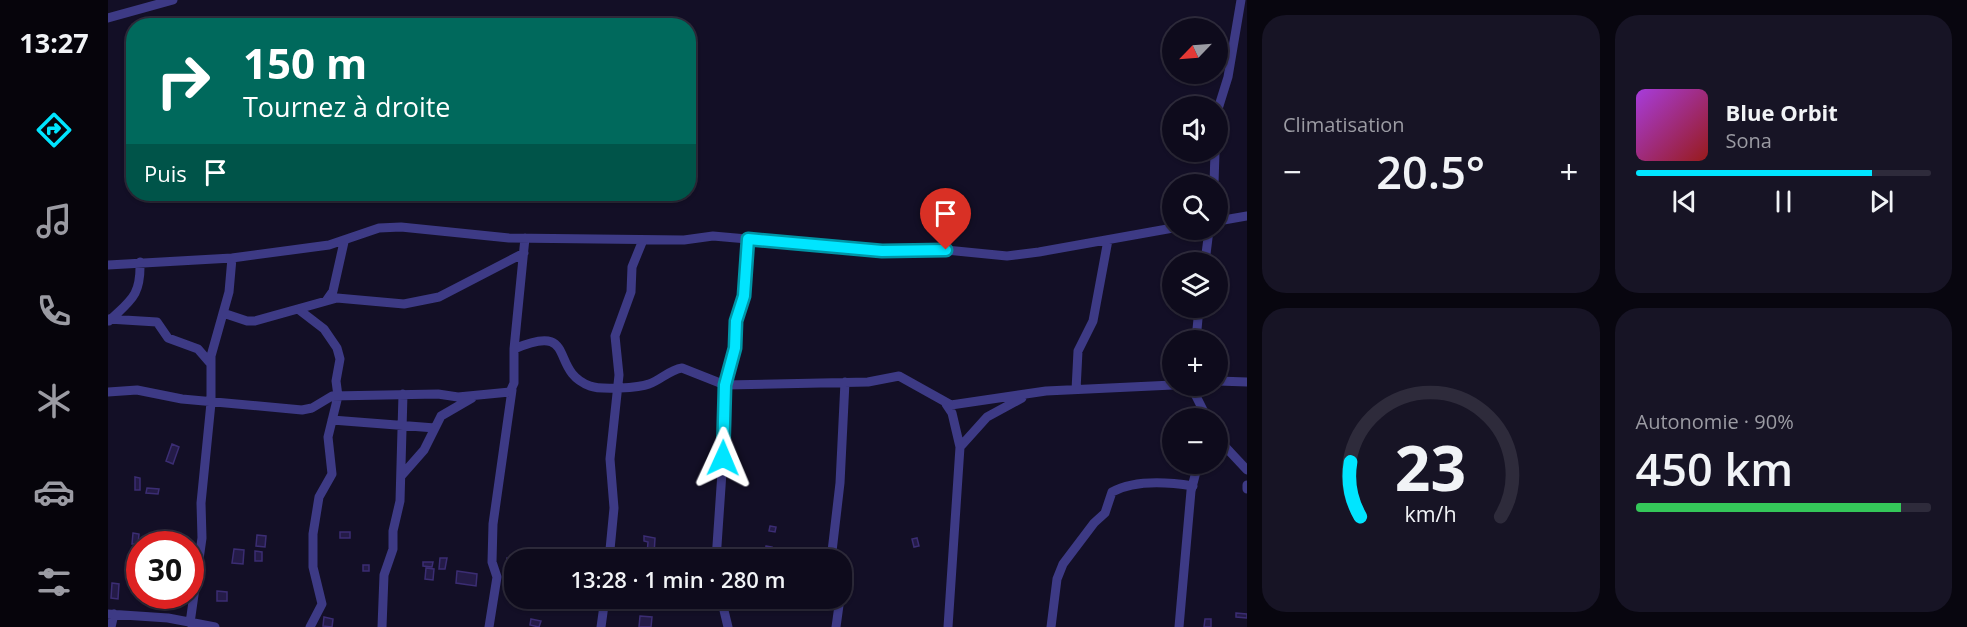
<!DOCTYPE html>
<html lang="fr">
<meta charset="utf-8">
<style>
body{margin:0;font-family:"Open Sans",sans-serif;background:#171425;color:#f1f3f6;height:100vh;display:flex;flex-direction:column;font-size:22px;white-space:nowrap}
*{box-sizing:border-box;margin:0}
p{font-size:20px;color:#9b9ba3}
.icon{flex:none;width:33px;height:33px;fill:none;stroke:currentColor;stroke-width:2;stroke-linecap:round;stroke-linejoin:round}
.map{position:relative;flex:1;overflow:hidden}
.panel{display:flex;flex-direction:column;gap:15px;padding:15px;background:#08060f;width:720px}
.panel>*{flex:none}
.top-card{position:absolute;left:18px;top:18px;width:570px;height:183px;border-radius:24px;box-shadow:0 2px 4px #0004,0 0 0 2px #2e2b3b;background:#00695c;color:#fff;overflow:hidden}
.needle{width:39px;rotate:245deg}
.fabs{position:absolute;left:1054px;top:18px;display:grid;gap:12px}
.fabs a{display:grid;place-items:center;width:66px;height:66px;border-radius:50%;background:#0e0b1c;box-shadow:0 2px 4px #0004,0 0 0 2px #2e2b3b;font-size:30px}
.speed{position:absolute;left:18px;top:531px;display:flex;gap:12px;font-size:30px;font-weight:700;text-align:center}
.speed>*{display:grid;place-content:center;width:78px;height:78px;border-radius:50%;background:#0e0b1c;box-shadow:0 2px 4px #0004,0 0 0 2px #2e2b3b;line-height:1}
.speed .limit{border:9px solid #d22;background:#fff;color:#111}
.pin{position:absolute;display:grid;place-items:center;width:51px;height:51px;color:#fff;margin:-62px -26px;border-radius:50% 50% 50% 0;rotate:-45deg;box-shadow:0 0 6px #0007}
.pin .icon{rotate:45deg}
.me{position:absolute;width:66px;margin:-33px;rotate:1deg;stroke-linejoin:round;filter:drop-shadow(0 0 4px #0008)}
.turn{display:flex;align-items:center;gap:21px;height:126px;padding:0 18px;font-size:27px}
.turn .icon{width:78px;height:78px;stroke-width:2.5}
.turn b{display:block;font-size:42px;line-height:51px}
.then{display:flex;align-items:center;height:57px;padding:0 18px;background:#0003;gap:12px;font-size:22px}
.big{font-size:45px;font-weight:600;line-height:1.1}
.panel .tile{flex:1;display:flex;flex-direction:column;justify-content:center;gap:9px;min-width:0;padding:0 21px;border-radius:24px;background:#171425}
.panel .dial{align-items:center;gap:0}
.dial svg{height:156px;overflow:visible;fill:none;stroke:#2e2b3b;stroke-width:7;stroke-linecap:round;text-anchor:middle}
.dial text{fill:#f1f3f6;stroke:none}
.song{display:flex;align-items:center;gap:18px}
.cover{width:72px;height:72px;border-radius:9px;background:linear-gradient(135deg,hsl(280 70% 55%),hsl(0 70% 35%))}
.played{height:6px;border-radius:3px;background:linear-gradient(90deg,#00e5ff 80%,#2e2b3b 80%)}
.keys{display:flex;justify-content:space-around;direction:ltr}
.heat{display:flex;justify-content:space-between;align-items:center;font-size:33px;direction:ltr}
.charge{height:9px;border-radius:4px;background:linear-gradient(90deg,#34c759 90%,#2e2b3b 0)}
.panel .tiles{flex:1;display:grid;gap:15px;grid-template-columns:repeat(2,1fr)}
.trip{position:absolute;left:396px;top:549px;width:348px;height:60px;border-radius:24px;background:#0e0b1c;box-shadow:0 2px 4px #0004,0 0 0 2px #2e2b3b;font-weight:600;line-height:60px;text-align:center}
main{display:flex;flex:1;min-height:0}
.menu{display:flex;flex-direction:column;width:108px;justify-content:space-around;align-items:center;background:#06040b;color:#9b9ba3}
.menu .icon{width:42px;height:42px}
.menu .active{color:#00e5ff}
.menu b{font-size:27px;color:#f1f3f6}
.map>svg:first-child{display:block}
.building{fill:#241b47;stroke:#3b2d73;stroke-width:1.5}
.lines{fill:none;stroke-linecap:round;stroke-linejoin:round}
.street{stroke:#3d3a85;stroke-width:9}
.route-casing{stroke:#0095a6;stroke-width:15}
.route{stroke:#00e5ff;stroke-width:10}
</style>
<main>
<nav class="menu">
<b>13:27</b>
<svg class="icon active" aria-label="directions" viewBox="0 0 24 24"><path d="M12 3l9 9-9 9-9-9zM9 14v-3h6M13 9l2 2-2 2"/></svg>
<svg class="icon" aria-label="music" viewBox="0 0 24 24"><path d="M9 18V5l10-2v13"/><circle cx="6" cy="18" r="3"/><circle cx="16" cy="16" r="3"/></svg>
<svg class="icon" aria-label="phone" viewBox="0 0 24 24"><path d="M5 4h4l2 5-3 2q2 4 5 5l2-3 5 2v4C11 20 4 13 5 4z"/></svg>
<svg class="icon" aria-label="climate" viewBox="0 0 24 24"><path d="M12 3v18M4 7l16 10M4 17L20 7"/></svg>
<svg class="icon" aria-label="car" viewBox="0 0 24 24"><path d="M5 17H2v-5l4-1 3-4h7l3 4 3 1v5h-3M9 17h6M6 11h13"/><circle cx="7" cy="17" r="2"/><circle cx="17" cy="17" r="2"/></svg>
<svg class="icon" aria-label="filters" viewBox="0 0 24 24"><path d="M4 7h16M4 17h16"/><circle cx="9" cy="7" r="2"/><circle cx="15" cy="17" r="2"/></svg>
</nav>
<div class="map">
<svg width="1139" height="627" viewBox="0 0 1139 627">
<rect width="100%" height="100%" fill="#130f26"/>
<path class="building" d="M64,444l7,3 -6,17 -7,-3z
M27,477l5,1v12h-5z
M39,488l12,1 -1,5 -12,-1z
M662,526l6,1 -1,5 -6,-1z
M232,532h10v6h-10z
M25,533l6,1 -1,10h-6z
M149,535l9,1 -1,11 -9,-1z
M536,536l11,2 -1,17 -7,-1 1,-12 -4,-1z
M809,538l2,8 -5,1 -2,-8z
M658,546l6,1 -2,8 -5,-1z
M126,549l10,1 -1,14 -11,-1z
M147,551l7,1v9h-7z
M540,556h12v4h-12z
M332,558h7l-2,11h-6z
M399,558l7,1 -2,12 -6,-1z
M315,562h10l-1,5 -9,-1z
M255,565h6v6h-6z
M318,568l8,1 -1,11 -8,-1z
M349,571l20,3 -1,12 -20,-3z
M4,583l7,1 -1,15 -7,-1z
M109,591l10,1v9h-10z
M446,603l8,2 -1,5 -8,-1z
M1128,613l11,1v4l-11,-1z
M532,616l12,1 -1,10h-12z
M216,617l9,2 -1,8 -9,-1z
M423,619l10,2 -2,6 -9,-2z
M1097,619h6v8h-7z"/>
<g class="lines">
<path class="street" d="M0,18l65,-18
M1110,109l10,-32 13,-77
M1106,184l1,-32
M1110,221l29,-5
M1097,262l4,-32
M0,265l124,-7 97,-13 50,-17 22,-1 108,11 175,2 29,-4 169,15 64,-1 61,6 32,-4 134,-24
M218,301l7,-10 11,-49
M190,309l26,20 13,19 3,11 -4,22 2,15 -10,41 4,37 -13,23 -6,37v33l9,37 -12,23
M115,313l24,8h8l82,-23 67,6 35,-7 85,-44
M0,319l49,3 11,16 30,11 13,15
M1,321c22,-21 32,-25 31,-59
M1088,340l3,-32
M406,349l11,-111
M1110,381l29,1
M1083,386l16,32
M968,390l2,-39 15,-30 15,-81
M0,392l29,-2 45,9 120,11 10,-2 20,-12 106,-2 20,3 52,-5 4,-9v-34c65,-28 34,22 76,37 10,4 49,2 59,-2 12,-4 20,-14 33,-16l43,17 143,-3 31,-6 52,29 95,-14 127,-6
M838,404l6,9 8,34
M224,420l103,8
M1110,439l29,31
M294,475l22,-25 17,-34 31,-18
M1139,485v4
M501,560l5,-52 -4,-49 9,-84 -4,-39 16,-44 1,-25 11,-27
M608,560l8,-117 1,-58 10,-37 1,-27 8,-25 4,-57
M723,560l9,-77 5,-101
M613,598l7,29
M0,614l60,4 47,9
M82,623l12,-85 -1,-35 10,-100v-47l18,-64 3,-34
M3,627l3,-13
M274,627l2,-52 9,-26v-18l7,-30 3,-107
M381,627l8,-50 -5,-15 1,-38 19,-134
M493,627l4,-29
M728,627l4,-29
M840,627l12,-180 27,-30 35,-19
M943,627l6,-48 6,-15 31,-41 11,-10 7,-21c22,-12 56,-10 81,-6
M1071,627l12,-136 7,-27"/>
</g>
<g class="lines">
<defs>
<path id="route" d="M615,458l2,-73 10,-37 1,-27 8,-25 4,-57 134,12 64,-1"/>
</defs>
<use href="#route" class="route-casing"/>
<use href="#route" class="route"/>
</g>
</svg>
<div class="fabs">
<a><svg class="needle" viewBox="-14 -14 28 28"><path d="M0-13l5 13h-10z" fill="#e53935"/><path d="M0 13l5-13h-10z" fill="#9b9ba3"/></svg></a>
<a><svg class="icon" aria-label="sound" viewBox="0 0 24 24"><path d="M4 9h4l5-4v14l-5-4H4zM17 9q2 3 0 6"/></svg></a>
<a><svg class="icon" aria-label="search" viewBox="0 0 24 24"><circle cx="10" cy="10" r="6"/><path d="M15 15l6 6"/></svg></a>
<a><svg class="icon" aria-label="layers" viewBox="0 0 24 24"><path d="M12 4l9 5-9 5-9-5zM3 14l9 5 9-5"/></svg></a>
<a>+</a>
<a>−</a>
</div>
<div class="speed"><div class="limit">30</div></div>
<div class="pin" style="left:838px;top:250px;background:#d93025"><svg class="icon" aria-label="arrive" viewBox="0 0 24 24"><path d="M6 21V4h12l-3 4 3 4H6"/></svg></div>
<svg class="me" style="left:615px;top:458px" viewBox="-20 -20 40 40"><path d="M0-17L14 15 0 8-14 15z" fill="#00e5ff" stroke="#fff" stroke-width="4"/></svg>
<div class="trip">13:28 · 1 min · 280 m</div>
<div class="top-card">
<div class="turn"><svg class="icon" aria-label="right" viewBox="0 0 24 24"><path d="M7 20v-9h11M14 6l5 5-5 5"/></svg><div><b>150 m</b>Tournez à droite</div></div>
<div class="then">Puis<svg class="icon" aria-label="arrive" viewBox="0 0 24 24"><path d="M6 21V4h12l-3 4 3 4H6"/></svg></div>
</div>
</div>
<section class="panel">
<div class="tiles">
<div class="tile"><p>Climatisation</p>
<div class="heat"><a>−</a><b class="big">20.5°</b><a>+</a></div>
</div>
<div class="tile">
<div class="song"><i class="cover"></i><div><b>Blue Orbit</b><p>Sona</p></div></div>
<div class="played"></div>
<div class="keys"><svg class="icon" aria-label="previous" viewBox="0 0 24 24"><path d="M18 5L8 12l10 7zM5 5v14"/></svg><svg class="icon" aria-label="pause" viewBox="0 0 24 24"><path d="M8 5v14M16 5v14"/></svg><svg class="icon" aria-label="next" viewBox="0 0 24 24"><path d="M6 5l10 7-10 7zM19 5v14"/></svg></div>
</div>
<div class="tile dial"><svg viewBox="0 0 100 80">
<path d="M14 69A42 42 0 1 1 86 69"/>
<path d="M14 69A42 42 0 0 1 9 41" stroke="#00e5ff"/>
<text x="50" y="56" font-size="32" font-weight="700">23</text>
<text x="50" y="72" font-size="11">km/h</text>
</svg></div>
<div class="tile"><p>Autonomie · 90%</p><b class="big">450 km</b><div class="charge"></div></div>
</div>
</section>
</main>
